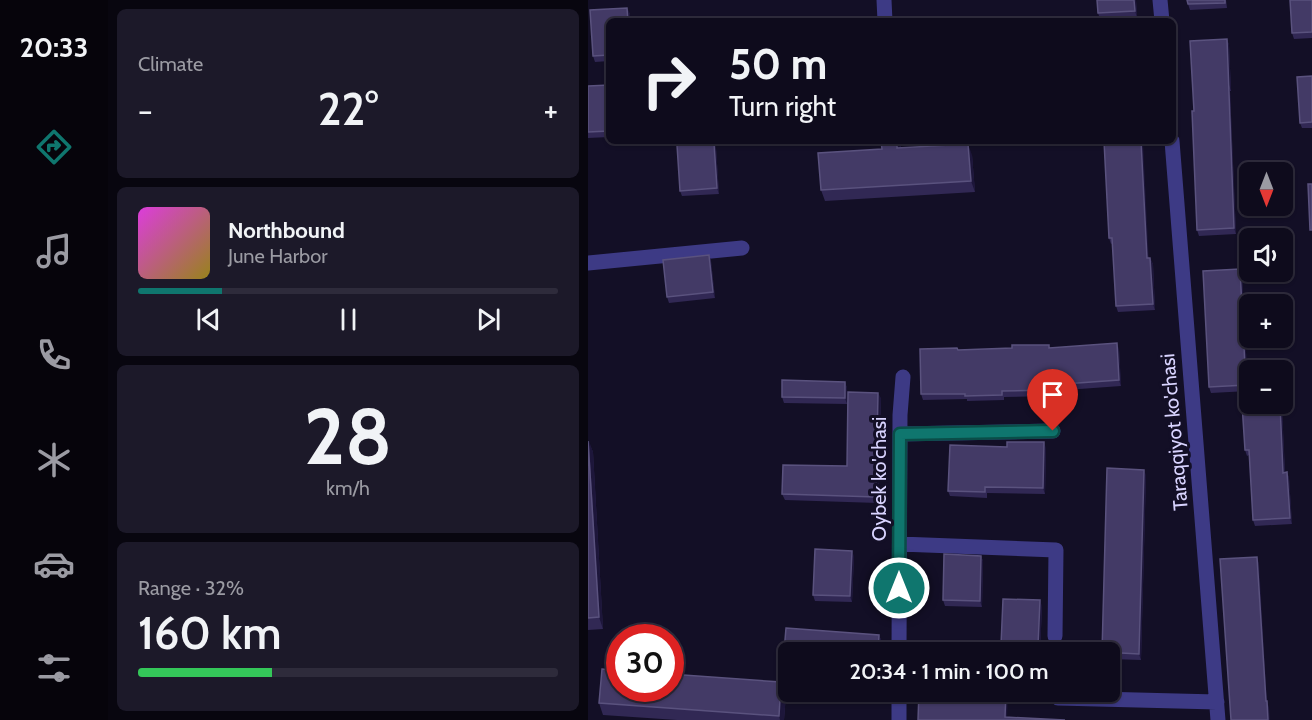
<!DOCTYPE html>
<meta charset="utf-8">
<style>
body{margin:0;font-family:Cabin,sans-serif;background:#1c1929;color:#f1f3f6;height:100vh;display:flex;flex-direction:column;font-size:22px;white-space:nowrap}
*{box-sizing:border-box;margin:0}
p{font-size:20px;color:#9b9ba3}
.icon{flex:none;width:33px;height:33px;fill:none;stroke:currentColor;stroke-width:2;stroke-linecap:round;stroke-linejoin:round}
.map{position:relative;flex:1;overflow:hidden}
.drawer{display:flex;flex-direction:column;gap:9px;padding:9px;background:#08060f;width:480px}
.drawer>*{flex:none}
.guide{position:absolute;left:18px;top:18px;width:570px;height:126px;border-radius:9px;box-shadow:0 2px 4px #0004,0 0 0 2px #2e2b3b;background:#0e0b1c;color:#f1f3f6;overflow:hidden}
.needle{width:39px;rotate:180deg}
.fabs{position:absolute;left:651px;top:162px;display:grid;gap:12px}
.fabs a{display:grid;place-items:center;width:54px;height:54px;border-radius:9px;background:#0e0b1c;box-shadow:0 2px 4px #0004,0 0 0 2px #2e2b3b;font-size:30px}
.speed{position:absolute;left:18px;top:624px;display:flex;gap:12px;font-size:30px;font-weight:700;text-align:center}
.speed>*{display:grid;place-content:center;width:78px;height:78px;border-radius:50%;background:#0e0b1c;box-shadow:0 2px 4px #0004,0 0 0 2px #2e2b3b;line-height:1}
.speed .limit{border:9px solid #d22;background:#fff;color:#111}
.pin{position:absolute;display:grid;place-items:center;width:51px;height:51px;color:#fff;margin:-62px -26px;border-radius:50% 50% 50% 0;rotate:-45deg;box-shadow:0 0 6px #0007}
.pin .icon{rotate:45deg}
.me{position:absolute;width:66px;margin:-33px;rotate:0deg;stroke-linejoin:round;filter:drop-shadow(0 0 4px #0008)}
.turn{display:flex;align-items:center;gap:21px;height:126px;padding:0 24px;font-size:27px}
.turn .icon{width:78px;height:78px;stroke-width:2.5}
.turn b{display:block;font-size:42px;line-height:51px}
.big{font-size:45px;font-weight:600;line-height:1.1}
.drawer .widget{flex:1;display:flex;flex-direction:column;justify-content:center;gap:9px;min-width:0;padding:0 21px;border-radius:9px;background:#1c1929}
.drawer .dial{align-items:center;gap:0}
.dial b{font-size:78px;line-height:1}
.song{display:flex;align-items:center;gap:18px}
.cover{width:72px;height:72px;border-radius:9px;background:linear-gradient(135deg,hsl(300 70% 55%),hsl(50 70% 35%))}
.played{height:6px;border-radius:3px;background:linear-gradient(90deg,#0f766e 20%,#2e2b3b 20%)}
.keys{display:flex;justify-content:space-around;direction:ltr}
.heat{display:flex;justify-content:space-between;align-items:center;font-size:33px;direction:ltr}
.charge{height:9px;border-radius:4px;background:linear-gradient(90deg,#34c759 32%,#2e2b3b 0)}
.trip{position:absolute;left:190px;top:642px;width:342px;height:60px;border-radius:9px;background:#0e0b1c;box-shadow:0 2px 4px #0004,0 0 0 2px #2e2b3b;font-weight:600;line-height:60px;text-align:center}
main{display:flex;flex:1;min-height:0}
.menu{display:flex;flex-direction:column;width:108px;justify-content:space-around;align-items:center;background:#06040b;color:#9b9ba3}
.menu .icon{width:42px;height:42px}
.menu .on{color:#0f766e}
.menu b{font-size:27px;color:#f1f3f6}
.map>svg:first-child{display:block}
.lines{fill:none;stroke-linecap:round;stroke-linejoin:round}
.minor{stroke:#3d3a85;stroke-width:15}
.wall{fill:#312854}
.shaded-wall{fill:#1d163a}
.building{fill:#433a66;stroke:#5a527e;stroke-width:1.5}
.route-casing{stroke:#0a4d48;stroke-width:15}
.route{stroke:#0f766e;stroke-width:10}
.labels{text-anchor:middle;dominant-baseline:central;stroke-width:6;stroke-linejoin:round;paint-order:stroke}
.street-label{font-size:20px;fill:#d9d4ff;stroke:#130f26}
</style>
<main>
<nav class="menu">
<b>20:33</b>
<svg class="icon on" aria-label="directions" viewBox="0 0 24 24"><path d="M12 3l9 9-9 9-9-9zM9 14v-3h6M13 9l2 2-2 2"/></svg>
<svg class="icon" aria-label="music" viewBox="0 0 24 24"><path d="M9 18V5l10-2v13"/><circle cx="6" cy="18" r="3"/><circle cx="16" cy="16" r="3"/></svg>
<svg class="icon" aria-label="phone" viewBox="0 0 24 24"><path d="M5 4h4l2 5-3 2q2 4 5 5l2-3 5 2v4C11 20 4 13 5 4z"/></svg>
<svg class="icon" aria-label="climate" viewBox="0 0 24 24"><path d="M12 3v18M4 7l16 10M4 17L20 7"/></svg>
<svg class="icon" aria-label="car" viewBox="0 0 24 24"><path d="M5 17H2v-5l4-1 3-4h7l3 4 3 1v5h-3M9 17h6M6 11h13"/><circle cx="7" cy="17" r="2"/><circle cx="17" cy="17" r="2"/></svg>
<svg class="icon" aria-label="filters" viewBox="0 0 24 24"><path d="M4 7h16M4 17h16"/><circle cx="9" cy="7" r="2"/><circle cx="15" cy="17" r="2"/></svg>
</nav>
<section class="drawer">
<div class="widget"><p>Climate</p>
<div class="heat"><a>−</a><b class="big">22°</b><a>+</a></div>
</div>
<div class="widget">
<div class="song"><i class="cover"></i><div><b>Northbound</b><p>June Harbor</p></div></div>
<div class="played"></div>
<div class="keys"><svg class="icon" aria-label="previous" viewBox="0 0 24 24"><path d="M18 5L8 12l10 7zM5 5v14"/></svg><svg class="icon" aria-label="pause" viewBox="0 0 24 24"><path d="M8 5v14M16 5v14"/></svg><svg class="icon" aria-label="next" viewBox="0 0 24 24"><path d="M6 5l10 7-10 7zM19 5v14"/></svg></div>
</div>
<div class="widget dial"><b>28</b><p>km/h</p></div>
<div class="widget"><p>Range · 32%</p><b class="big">160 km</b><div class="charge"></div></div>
</section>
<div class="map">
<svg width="724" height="720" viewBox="0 0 724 720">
<rect width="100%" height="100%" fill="#130f26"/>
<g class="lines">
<path class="minor" d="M296,0l1,21
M572,0l2,21
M584,141l46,579
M0,263l154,-15
M312,434l153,-3
M312,544l156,6 -1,86
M311,652l1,-237 3,-38
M470,698l159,4
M311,720v-28"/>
</g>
<path class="wall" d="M509,0h39l1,17 -37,2 -2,-6z
M638,0l1,8 -37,2 -2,-6z
M724,0v38l-18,1 -2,-6z
M39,8l3,6v7h-21v40l-14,1 -2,-6 -3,-46z
M639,39l2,6 2,46h-1l6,143 -37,2 -2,-6 -3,-119z
M724,76v52h-10l-2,-5z
M21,85v52l-21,1v-52z
M293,141h19l1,7 71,7 3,37 -150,9 -4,-11 61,-41z
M516,141l45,117h1l3,6 2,46 -37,2 -2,-6 -3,-63 -2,1 -2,-6z
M126,143l2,5 3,46 -37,2 -2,-5z
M121,255l2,6 4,37 -46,5 -2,-6z
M652,269l2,6 6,116 -37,2 -2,-6z
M369,348l1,2 93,-2 68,1 2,37 -69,5v5l-48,1v3l-37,1v-2l-44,1 -2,-6z
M257,382l2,6v16l-63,-1 -2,-6z
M293,398l-3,105 -93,-3 -3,-6 65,-28z
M694,408l3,64h2l2,6 3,46 -37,2 -2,-6 -4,-65 -2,1 -2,-6z
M0,441l5,11 10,177 -15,1z
M458,448l-1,46 -58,-1v5l-37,-2 -2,-5z
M558,475l-5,185 -31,-1v-7z
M266,556l-2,46 -37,-1 -2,-6z
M393,556l2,5 -1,46 -37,-1 -2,-6z
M454,606l-2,46 -37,-2 -2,-5z
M198,628l93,7 2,5 -1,12h-91v18h-3l-3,-6z
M193,682l5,12 -2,26h-107l-74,-5 -4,-12z"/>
<path class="shaded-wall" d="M546,0h2l1,17 -2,-6z
M39,8l3,6v7h-2z
M639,39l2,6 2,46 -2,-6z
M640,85l2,6 6,143 -2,-6z
M309,141h3l2,19 -5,-12z
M553,141h2l6,123 -2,-6z
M126,143l2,5 3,46 -2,-6z
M380,144l4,11 3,37 -4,-11z
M121,255l2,6 4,37 -2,-6z
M562,258l3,6 2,46 -2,-6z
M652,269l2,6 6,116 -2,-6z
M529,343l2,6 2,37 -2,-6z
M257,382l2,6v16l-2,-6z
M290,393l3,5 -3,105 -2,-6z
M692,404l2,4 3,70 -2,-5z
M1,441l4,11 10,177 -4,-12z
M456,442l2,6 -1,46 -2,-6z
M556,470l2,5 -5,185 -2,-6z
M699,472l2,6 3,46 -2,-6z
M264,551l2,5 -2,46 -2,-6z
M393,556l2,5 -1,46 -2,-6z
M669,557l2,6 8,139 2,5 1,13h-2l-2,-19z
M452,600l2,6 -2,46 -2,-6z
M291,635l2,5 -1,12h-2z
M193,682l5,12 -2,26h-4l-1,-4z
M418,692h2l-1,28 -2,-3z"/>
<path class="building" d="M509,0h37l1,11 -37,2z
M599,0h38v3l-37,1z
M702,0h22v32l-20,1z
M39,8l1,13h-19v34l-16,1 -3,-46z
M639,39l7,189 -37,2 -5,-119h2l-4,-70z
M724,76v46l-12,1 -3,-46z
M21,85v46l-21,1v-46z
M293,141h16v7l71,-4 3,37 -150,9 -3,-37 64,-4z
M516,141h37l6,117h3l3,46 -37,2 -4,-68h-3z
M126,143l3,45 -37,3 -3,-46z
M720,184h4v46h-2z
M121,255l4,37 -46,5 -4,-37z
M652,269l6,116 -37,2 -6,-116z
M529,343l2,37 -69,5v5l-48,1v4l-37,1v-2h-44l-1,-45 37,-1 1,2 54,-2v-3h37v3z
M194,380l63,2v16l-63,-1z
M260,392l30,1 -2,104 -94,-3 1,-29 64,1z
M654,404h38l3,69 4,-1 3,46 -37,2 -4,-70h-4z
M0,441l11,176 -11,1z
M419,442h37l-1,46 -58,-1v5l-37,-1 2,-46 57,2z
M519,468l37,2 -5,184 -37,-2z
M227,549l37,2 -2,45 -37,-1z
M356,554l37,2 -1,45 -37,-1z
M669,557l9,144h1l1,19h-37l-11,-161z
M415,599l37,1 -2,46 -37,-1z
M198,628l93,7 -1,17h-89v13l-6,-1z
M14,669l18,2v17h50v-14l111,8 -2,34 -180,-13z
M331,692h87l-1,25 60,3h-147z"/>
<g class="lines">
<defs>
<path id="route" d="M311,588l1,-154 153,-3"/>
</defs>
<use href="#route" class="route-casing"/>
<use href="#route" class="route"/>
</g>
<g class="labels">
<g class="street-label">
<text transform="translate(586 432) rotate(-95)">Taraqqiyot ko'chasi</text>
<text transform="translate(291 479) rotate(-90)">Oybek ko'chasi</text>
</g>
</g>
</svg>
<div class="fabs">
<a><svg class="needle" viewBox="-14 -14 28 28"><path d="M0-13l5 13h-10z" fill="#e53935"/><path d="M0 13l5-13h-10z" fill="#9b9ba3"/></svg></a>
<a><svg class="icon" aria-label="sound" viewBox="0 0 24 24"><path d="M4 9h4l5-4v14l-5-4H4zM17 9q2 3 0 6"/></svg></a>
<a>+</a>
<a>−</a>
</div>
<div class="speed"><div class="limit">30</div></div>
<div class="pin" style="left:465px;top:431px;background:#d93025"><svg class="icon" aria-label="arrive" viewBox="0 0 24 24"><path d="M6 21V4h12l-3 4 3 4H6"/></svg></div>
<svg class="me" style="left:311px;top:588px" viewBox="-20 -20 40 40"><circle r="17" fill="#0f766e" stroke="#fff" stroke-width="3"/><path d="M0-11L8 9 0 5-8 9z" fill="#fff"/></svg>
<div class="trip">20:34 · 1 min · 100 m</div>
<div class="guide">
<div class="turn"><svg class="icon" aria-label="right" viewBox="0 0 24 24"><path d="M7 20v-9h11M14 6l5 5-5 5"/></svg><div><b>50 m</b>Turn right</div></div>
</div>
</div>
</main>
